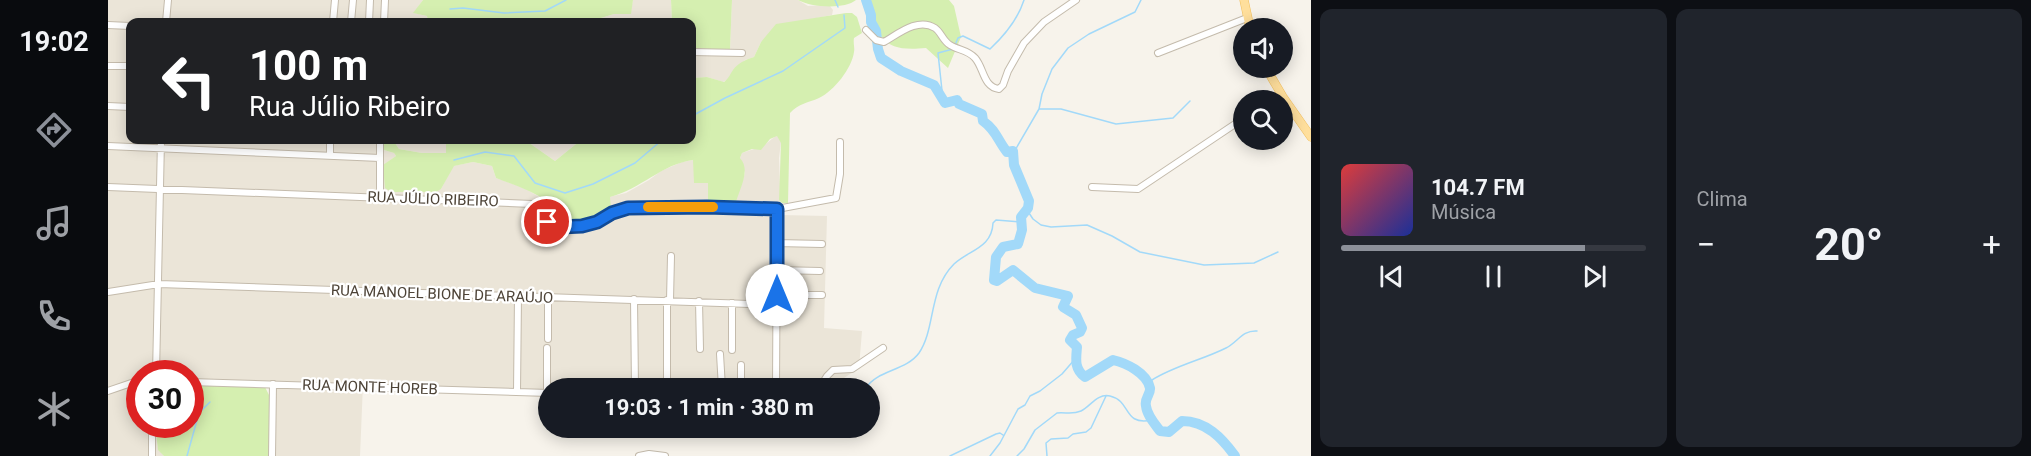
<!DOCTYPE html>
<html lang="pt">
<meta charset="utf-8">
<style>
body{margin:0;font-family:Roboto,sans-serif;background:#20242c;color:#f1f3f6;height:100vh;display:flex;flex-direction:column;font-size:22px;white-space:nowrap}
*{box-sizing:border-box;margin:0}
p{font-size:20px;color:#9ea1a6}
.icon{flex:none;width:33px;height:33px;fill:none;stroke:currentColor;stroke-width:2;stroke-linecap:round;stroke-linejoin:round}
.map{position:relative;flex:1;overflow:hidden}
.sheet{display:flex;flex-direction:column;gap:9px;padding:9px;background:#0d0f14;width:720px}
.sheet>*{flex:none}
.top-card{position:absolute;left:18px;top:18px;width:570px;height:126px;border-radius:12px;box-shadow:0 3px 15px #0003;background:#202124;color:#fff;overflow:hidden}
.fabs{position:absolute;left:1125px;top:18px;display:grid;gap:12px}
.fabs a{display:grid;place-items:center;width:60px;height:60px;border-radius:50%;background:#171b24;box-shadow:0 3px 15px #0003;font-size:30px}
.speed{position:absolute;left:18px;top:360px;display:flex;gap:12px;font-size:30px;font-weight:700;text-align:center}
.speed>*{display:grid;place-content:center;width:78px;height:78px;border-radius:50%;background:#171b24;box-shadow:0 3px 15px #0003;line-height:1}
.speed .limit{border:9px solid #d22;background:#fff;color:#111}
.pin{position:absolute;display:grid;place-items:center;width:51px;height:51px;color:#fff;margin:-26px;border:3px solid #fff;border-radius:50%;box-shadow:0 2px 6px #0007}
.me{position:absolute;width:66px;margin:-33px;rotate:0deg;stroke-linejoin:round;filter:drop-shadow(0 0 4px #0008)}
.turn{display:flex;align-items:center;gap:21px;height:126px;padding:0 24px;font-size:27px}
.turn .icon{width:78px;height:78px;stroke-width:2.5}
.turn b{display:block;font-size:42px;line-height:51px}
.big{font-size:45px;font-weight:700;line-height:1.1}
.sheet .widget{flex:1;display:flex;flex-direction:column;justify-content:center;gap:9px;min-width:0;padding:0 21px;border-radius:12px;background:#20242c}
.song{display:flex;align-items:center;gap:18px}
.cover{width:72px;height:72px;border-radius:9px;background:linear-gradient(135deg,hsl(0 70% 55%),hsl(230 70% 35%))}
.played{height:6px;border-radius:3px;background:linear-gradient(90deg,#8c9099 80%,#363941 80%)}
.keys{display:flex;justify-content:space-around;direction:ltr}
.heat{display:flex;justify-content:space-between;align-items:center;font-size:33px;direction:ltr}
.sheet .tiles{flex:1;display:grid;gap:9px;grid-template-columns:repeat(2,1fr)}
.trip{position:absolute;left:430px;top:378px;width:342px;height:60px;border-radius:30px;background:#171b24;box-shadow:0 3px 15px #0003;font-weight:700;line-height:60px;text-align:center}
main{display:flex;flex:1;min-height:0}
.dock{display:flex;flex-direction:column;width:108px;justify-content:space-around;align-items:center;background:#090b0e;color:#9ea1a6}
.dock .icon{width:42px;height:42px}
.dock .on{color:#8c9099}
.dock b{font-size:27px;color:#f1f3f6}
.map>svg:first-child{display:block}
.residential{fill:#ebe5d8}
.green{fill:#d5efb0}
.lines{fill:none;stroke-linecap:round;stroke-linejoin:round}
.stream{stroke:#a2d9f9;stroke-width:1.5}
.river{stroke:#a2d9f9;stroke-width:10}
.minor-casing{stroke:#c4bbac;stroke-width:8}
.major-casing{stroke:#f1bf5f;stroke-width:9}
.minor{stroke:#fff;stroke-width:6}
.major{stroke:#ffdf9c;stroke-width:8}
.route-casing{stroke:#114b97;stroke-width:15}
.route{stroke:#1a73e8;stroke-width:10}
.slow{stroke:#f59e0b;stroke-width:10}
.labels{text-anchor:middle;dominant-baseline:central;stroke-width:4.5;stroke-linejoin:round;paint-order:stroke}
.street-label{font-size:15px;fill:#4d4337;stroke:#fff}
</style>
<main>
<nav class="dock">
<b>19:02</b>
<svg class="icon on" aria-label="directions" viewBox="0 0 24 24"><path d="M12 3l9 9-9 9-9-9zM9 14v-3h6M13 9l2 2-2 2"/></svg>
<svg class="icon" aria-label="music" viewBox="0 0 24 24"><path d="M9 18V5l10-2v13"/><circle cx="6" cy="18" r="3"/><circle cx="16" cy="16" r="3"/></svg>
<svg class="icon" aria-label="phone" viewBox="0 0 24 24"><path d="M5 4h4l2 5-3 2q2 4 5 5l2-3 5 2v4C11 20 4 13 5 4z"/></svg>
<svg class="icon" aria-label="climate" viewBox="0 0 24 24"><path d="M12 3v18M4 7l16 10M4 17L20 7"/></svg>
</nav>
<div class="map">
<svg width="1203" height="456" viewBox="0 0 1203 456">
<rect width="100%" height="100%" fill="#f7f3eb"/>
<path class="residential" d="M0,0h315l-9,13 13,3 1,6h-298v118h254v10l10,3 2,3 -12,9 -1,4 21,23 9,1 28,-4 12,-23 20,-4 19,4 4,12 28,10 24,14 12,16 49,-21 17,-4 23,-13 12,-9 21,-9 11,-2 49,23 3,-10 -5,-15 2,-5 21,-7 14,-11 4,7 -2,16 2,57 46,1 -3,112 38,3 -3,37 -30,20h-280v2l-186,-6 -3,72h-85v-69l-84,-2 -1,-11h-50v50l15,1 3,24 6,7h-56z
M525,0h38l1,22h-84l26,-8h16z
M624,0h66l10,6 21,-1 4,5 -1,5 -36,7 -35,20 -7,15 -9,3 -15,18 -7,4 -16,-5 -15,1v-30l38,2z
M285,140h53v13h-24l-23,-4z
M417,140h56l-26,21z"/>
<path class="green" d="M315,0h210l-2,14h-17l-26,8h-111l-16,-1 -1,1h-32l-1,-6 -14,-3z
M563,0h61l-2,50 -38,-2v-26h-20z
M690,0h58c-12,10 -46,7 -58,0z
M756,0h85l5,6 7,31 -13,31 -22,-20c-43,4 -44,-8 -61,-42z
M738,13h6l5,4 5,16 -8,5c-1,5 1,10 0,14 -2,16 -20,39 -35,46 -11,5 -20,5 -29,15l-2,90h-6l-3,-3 2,-57 -4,-7 -7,3 -9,11 -9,-1 -10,4 -2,5c11,12 0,30 -4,44l-28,1v-20h-14l-1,-23c-31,4 -52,29 -83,37l1,11c-11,10 -38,25 -51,9 -5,-4 -6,-10 -12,-15 -15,-11 -34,-17 -52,-24l-4,-12 -19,-4 -19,4 -13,23 -5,3h-45l-6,-4 -2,-23 13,-9 -2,-3 -10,-3v-10h9l6,9 23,4h24v-13h79l30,21 26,-21h111v-62l15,-1 17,5c5,-4 5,-6 9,-12 4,-6 13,-11 21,-13l7,-15 15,-18z
M83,385l74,2 5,10 -1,59h-105l-6,-6 -3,-25 35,-1z"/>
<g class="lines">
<path class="stream" d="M727,0l3,7
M342,9l13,-1 41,5 41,-2 21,-11
M847,45l3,-7 5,-2 27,13c15,-14 28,-30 34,-49
M835,100l-5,-47 15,-4
M931,109h22l55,15 57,-6 17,-17
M584,116l33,-18 58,-27 62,-43 -1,-13
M906,152l25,-43 3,-15 10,-25 16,-21 21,-14 46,-22 6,-12
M346,160l31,-8 29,4 21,27 30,10 28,-9 42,-21 27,-23
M919,210l6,9 8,6 10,2 36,-2 25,11 28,16 64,13 50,-2 24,-11
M1044,380c22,-14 50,-20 74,-32 12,-6 16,-18 31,-17
M758,388c11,-18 40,-17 53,-35 17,-25 9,-63 35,-89 15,-14 38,-16 39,-41l3,-3 25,2
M79,456l12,-43 11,-11
M842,456l46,-22 4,-1 3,2
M882,456l10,-13 18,-34 7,-4 5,-9 10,-5 22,-17 13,-15
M909,456l7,-7 11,-19 22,-17c9,-1 15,2 24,-2 9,-4 16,-18 29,-15 22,5 12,30 42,24
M939,456l-1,-13 5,-4 17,-1 5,-4 13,-2 5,-4 15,-32"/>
<path class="river" d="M758,0l5,15v7l5,9 2,18 3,9 20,13 33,14 11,18 12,-3 2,4 23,10 1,7c13,9 15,20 24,31l6,-1 1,14 15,36 -1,7 -7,9 1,13 -4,14 -15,3 -7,10 -2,23 3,1 16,-11 22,18 33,8 -5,11 13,8 6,13 -2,4 -7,3 -3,5 7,7c-1,12 -3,22 8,30l28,-17c13,3 34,13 37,28 1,6 -6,10 -4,18 1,9 8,17 14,25l9,1 13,-11c24,0 40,17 53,35"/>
<defs>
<path id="minor" d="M58,22l2,-22
M225,22l2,-22
M243,22l2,-22
M261,22l1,-22
M276,22l1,-22
M0,25l22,1
M758,30l10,10 8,2c14,-8 34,-25 51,-14 6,4 8,13 15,17 8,5 18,5 25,13 9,10 8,29 24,31l4,-4 5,-14 16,-28 20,-21 32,-22
M584,52l50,1
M1050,53l89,-35
M0,66h22
M1163,100l10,-6
M0,106l22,1
M222,140v15
M0,146l272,12
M0,187l424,17 9,2c3,5 2,9 4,13 6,12 42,7 52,3 11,-5 19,-12 31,-14l101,-1 48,2 59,-11 4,-24v-32
M984,187l46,2 106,-71
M272,198v-58
M669,243l45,1
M669,270l43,1
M0,292l51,-8 618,21
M669,295h45
M526,299l1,89
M562,300l1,-44
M591,301l1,48
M440,339v-42
M439,348v45
M624,350v-47
M612,354l2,34
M633,365v23
M48,374l5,-234
M82,382l359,11
M559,388v-88
M668,388l1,-179
M708,388l6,-4 5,-8 6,-6 19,-1 31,-21
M0,391l32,-11
M409,392l1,-96
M44,424v32
M164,456l1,-72
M531,456l10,-2 16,2"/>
<path id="major" d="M1136,0l6,28
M1158,68l17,29 28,40"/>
</defs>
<use href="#minor" class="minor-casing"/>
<use href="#major" class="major-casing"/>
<use href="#minor" class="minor"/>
<use href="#major" class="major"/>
</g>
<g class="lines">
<defs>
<path id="route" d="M439,222l13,5 22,-1 15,-4 15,-9 16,-5 79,-1 70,2v86"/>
</defs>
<use href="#route" class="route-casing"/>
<use href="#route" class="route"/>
<path class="slow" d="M540,207h65"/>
</g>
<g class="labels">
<g class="street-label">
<text transform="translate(325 199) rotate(2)">RUA JÚLIO RIBEIRO</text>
<text transform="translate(334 294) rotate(2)">RUA MANOEL BIONE DE ARAÚJO</text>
<text transform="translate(262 387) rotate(2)">RUA MONTE HOREB</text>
</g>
</g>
</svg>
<div class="fabs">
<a><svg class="icon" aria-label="sound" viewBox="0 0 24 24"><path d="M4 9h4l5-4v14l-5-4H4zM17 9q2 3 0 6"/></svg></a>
<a><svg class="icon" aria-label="search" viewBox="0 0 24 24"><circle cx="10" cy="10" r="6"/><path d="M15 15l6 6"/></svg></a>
</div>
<div class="speed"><div class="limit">30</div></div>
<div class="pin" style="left:439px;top:222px;background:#d93025"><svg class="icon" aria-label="arrive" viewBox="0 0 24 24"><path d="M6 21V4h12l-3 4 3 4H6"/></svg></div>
<svg class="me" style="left:669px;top:295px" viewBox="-20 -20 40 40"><circle r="19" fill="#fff"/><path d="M0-13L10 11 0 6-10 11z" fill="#1a73e8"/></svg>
<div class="trip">19:03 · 1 min · 380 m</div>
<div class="top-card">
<div class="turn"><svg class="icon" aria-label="left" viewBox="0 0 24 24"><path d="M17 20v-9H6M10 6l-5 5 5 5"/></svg><div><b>100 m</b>Rua Júlio Ribeiro</div></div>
</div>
</div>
<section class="sheet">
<div class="tiles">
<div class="widget">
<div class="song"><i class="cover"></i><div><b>104.7 FM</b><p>Música</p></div></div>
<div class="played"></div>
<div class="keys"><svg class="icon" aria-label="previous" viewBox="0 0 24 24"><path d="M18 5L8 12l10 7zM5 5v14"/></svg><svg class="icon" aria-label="pause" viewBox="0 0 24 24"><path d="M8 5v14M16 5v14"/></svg><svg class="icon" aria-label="next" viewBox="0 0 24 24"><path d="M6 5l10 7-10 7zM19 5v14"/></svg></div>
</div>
<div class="widget"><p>Clima</p>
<div class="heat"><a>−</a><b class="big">20°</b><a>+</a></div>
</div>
</div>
</section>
</main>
